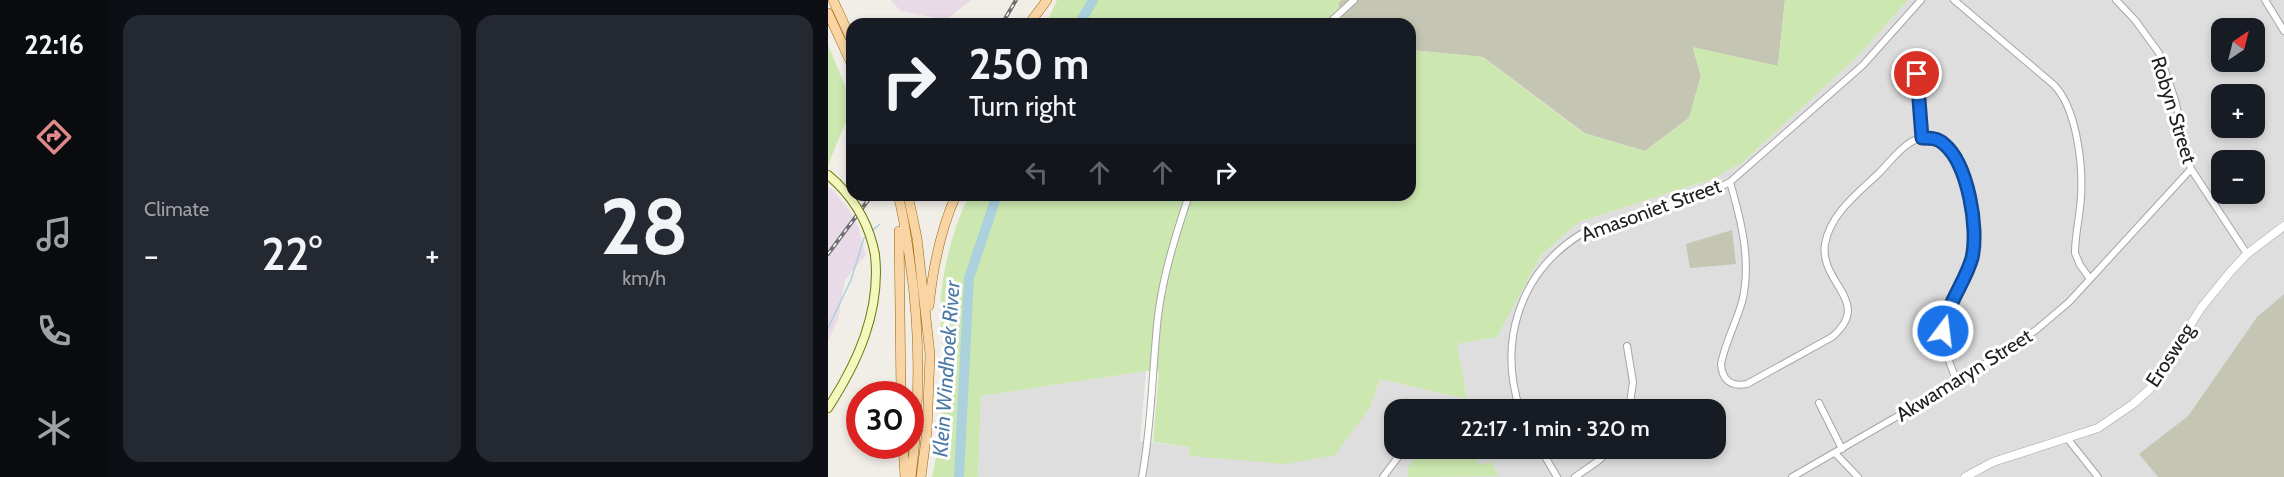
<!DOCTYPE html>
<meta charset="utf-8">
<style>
body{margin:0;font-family:Cabin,sans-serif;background:#242831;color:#f1f3f6;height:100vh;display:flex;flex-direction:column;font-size:22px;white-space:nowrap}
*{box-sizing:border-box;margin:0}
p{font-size:20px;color:#9ea1a6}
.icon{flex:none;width:33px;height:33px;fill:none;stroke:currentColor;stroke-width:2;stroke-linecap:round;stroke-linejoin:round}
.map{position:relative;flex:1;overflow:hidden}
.sheet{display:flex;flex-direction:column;gap:15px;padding:15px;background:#0d0f14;width:720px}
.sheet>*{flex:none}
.top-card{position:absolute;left:18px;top:18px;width:570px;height:183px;border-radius:18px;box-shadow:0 3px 9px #0003;background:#171b24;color:#f1f3f6;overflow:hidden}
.needle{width:39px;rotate:35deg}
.buttons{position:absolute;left:1383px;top:18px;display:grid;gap:12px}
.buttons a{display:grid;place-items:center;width:54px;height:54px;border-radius:12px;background:#171b24;box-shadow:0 3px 9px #0003;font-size:30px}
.speed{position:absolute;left:18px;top:381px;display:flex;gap:12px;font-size:30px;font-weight:700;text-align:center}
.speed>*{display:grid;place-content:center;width:78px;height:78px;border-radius:50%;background:#171b24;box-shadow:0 3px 9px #0003;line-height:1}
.speed .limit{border:9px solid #d22;background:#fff;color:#111}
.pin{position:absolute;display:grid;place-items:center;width:51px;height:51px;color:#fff;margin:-26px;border:3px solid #fff;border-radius:50%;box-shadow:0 2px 6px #0007}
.me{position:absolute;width:66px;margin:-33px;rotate:15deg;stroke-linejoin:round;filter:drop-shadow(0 0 4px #0008)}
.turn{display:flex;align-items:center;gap:21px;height:126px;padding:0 24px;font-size:27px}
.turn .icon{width:78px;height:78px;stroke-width:2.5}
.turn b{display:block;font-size:42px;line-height:51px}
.lanes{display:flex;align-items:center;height:57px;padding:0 24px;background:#0003;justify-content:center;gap:30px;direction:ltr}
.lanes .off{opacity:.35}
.big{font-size:45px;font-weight:600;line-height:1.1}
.sheet .widget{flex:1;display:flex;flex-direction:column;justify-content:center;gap:9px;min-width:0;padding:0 21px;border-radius:18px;background:#242831}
.sheet .dial{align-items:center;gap:0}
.dial b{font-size:78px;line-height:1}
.heat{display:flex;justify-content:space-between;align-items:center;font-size:33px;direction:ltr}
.sheet .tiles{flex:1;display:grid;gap:15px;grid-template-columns:repeat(2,1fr)}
.trip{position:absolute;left:556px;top:399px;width:342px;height:60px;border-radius:18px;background:#171b24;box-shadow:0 3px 9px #0003;font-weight:600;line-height:60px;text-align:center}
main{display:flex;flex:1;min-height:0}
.dock{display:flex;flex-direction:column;width:108px;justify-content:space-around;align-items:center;background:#090b0e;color:#9ea1a6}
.dock .icon{width:42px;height:42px}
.dock .current{color:#df898b}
.dock b{font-size:27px;color:#f1f3f6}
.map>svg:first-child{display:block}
.residential{fill:#dfdede;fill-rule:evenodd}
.industrial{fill:#e9dae7}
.construction{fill:#c5c5b3}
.grass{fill:#cce8b0}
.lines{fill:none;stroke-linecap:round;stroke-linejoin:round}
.stream{stroke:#aad1dc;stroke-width:1.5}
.river{stroke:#aad1dc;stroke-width:10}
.minor-casing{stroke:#a5a5a5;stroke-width:8}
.tertiary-casing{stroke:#a5a5a5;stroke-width:9}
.secondary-casing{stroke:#6b7709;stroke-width:10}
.primary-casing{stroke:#986705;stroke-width:10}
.minor{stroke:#fff;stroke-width:6}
.tertiary{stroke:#fff;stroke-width:8}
.secondary{stroke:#f5f8be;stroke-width:8}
.primary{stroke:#f9d4a4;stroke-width:9}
.rail-casing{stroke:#6f6f6f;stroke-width:4}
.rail{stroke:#fff;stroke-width:1.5;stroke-dasharray:4.5;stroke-linecap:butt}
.secondary-bridge-casing{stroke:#6b7709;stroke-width:10;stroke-linecap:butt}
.secondary-bridge{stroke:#f5f8be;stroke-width:8}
.route-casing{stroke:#114b97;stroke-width:15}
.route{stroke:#1a73e8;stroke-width:10}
.labels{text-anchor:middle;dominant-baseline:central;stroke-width:6;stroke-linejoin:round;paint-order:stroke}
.street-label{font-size:20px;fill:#212121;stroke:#fff}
.water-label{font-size:21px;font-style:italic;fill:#4c7aa6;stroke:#fff}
</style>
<main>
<nav class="dock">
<b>22:16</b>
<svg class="icon current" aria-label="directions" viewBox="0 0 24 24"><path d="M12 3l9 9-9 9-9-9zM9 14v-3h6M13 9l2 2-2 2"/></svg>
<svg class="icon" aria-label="music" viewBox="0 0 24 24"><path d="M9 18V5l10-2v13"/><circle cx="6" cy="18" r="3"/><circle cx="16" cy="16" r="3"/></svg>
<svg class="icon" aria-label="phone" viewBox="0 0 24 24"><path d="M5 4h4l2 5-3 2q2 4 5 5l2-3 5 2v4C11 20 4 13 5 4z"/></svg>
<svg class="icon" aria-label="climate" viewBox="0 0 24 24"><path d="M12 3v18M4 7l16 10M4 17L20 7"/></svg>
</nav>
<section class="sheet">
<div class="tiles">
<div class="widget"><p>Climate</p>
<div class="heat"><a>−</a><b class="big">22°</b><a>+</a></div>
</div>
<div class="widget dial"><b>28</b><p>km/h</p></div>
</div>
</section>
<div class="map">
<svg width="1456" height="477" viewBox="0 0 1456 477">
<rect width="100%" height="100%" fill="#f1eee8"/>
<path class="residential" d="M1080,0h376v294l-27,23 -69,99 -48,38 18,23h-1180l3,-81 165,-25 -6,70 50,6 -1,9 182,-50 9,-27 87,20 -11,-55 41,-7 45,-83 37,-32 133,-43 31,-17 116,-107zM1394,28h32v34h-32zM1394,94h32v34h-32zM1394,160h32v34h-32zM567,410h321v38h-321z"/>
<path class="industrial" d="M62,0h81l-25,20 -45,-9z
M0,188l4,1 18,22 8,15 8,29 -21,25 -7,39 -10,22z"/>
<path class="construction" d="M513,0h444l-7,66 -85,-18 8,28 -12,42 -44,33 -61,-18 -101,-76 -73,-7v-26h-65l-7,-20z
M904,230l4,34 -46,4 -4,-24z
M1456,294v183h-126l-19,-23 49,-38 69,-99z"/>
<path class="grass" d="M229,0h284l-3,4 7,20h-299z
M957,0h123l-49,55 -116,107 -31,17 -133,43 -37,32 -45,83 -40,7 10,55 -87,-20 -9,27 -36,49 -49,9 -97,-8 1,-9 -37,-5 6,-71h-13l-165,25 -3,81h-46c10,-42 12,-85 11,-129 0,-14 -4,-28 -3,-42 3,-39 12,-75 29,-111h441v-145l73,7 100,76 62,18 44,-33 12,-42 -8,-29 85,19z
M0,45l24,57v5l-24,58z
M644,448l7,17 12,-3 8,14 -91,1c-3,-13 9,-20 18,-28z"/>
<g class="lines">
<path class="stream" d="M45,230l7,-6
M0,328l23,-48 13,-42 3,-3"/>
<path class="river" d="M251,24l14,-24
M131,477l10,-199 28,-83"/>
<defs>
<path id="minor" d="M1126,0l100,85c23,24 29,80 27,112 -1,19 -6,37 -6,56l5,12 10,14
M1288,0l19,20 24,33 16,47 16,69 56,85
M1437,0l19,31
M500,24l26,-24
M1090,74l4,64
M902,182c11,38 22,80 12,120 -6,21 -17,41 -21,62 1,16 10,23 26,20l85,-47c42,-36 -13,-53 -7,-93 5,-30 33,-51 54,-71 11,-11 26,-32 42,-35 44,-9 57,86 52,115 -5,28 -28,48 -30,76 -1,18 8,37 14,53
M799,346l6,36 -4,28
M991,403l23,46
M692,410c-22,-68 -1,-137 61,-176l135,-45 14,-7 133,-117 58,-65
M1239,438l31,39
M712,448l17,29
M1007,453l23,24
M314,477c10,-53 10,-107 16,-161 5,-41 18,-82 31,-121
M555,477l22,-29
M747,477l23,-16 14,-13
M964,477l165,-95 79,-52 33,-28 122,-133"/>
<path id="tertiary" d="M1137,477l28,-15 105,-34 35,-24 19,-17 49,-79 30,-37 16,-17 37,-28"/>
<path id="secondary" d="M0,175l9,8
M0,408c30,-46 53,-97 47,-153"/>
<path id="primary" d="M5,0l19,41
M0,13l24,52
M201,24l18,-24
M70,195c6,22 9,45 12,67 11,73 10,143 1,215
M80,195l9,43 13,116 -3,77 -6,46
M71,231l2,163
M101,306c4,-40 11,-75 27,-111
M75,446l2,31"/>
</defs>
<use href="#minor" class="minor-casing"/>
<use href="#tertiary" class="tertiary-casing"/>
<use href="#secondary" class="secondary-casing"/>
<use href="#primary" class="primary-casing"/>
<use href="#minor" class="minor"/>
<use href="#tertiary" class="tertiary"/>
<use href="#secondary" class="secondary"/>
<use href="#primary" class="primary"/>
<defs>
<path id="rail" d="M174,24l14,-24
M0,254l44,-59"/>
</defs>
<use href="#rail" class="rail-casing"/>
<use href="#rail" class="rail"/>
<defs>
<path id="secondary-bridge" d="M9,183c21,21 33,44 38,72"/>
</defs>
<use href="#secondary-bridge" class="secondary-bridge-casing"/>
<use href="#secondary-bridge" class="secondary-bridge"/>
</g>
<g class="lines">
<defs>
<path id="route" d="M1089,74l5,64c8,0 16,0 22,6 24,20 35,84 28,114 -7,25 -25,45 -29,73"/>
</defs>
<use href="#route" class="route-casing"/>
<use href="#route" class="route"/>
</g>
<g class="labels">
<g class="street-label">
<text transform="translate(1346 110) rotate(73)">Robyn Street</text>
<text transform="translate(823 210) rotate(-20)">Amasoniet Street</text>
<text transform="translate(1342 355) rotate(-57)">Erosweg</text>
<text transform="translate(1136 375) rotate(-32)">Akwamaryn Street</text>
</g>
<g class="water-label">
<text transform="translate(118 369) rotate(-86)">Klein Windhoek River</text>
</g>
</g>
</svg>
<div class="buttons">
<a><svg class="needle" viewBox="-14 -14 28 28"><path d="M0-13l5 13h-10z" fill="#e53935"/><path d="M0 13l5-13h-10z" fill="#9ea1a6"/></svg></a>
<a>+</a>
<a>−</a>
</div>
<div class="speed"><div class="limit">30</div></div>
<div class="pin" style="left:1089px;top:74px;background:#d93025"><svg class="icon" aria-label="arrive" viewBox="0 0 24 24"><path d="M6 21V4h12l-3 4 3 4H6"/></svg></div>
<svg class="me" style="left:1115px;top:331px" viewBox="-20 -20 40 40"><circle r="17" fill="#1a73e8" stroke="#fff" stroke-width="3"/><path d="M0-11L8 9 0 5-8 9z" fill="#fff"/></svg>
<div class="trip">22:17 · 1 min · 320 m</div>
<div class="top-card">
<div class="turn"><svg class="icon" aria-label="right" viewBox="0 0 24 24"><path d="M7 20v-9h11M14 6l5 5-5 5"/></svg><div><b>250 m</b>Turn right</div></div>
<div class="lanes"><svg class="icon off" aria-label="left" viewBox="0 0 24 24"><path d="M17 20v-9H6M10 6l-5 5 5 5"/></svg><svg class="icon off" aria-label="ahead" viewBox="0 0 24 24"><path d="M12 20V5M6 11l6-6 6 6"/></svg><svg class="icon off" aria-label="ahead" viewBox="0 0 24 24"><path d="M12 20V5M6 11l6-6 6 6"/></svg><svg class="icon" aria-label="right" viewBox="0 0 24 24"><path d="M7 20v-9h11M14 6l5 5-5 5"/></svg></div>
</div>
</div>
</main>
